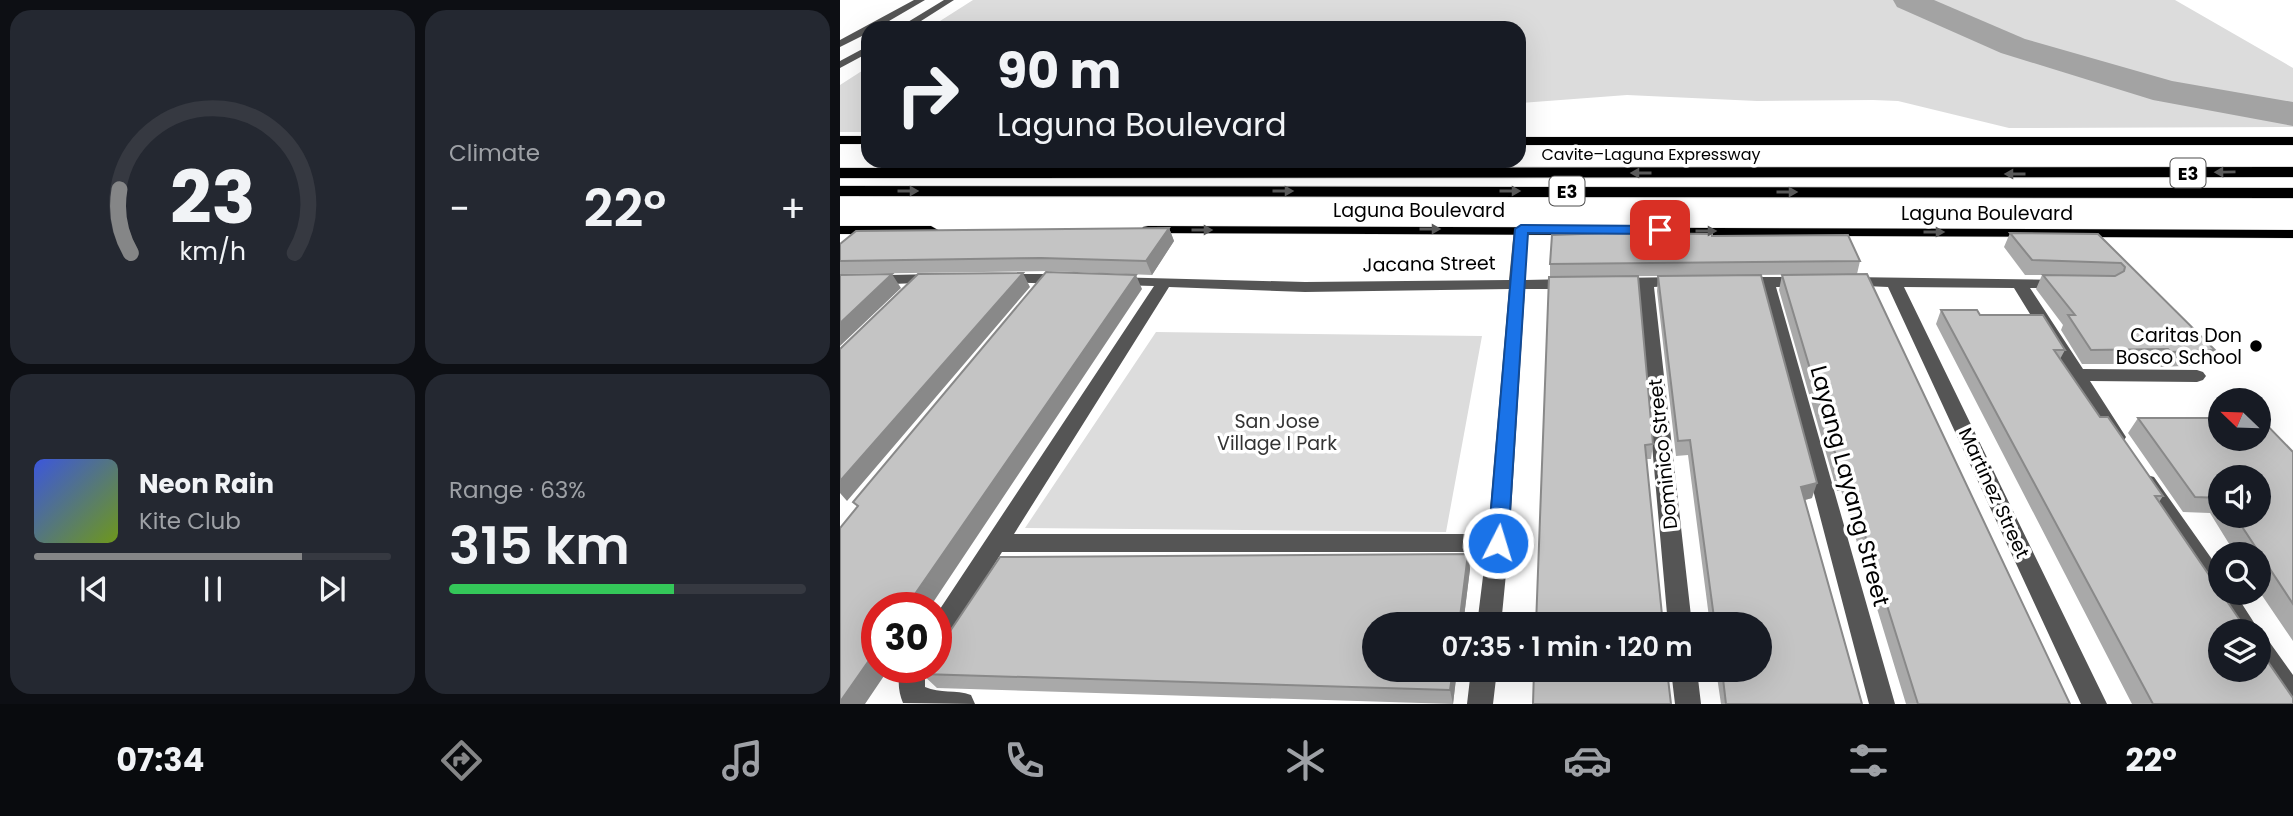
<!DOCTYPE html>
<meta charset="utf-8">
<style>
body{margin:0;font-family:Poppins,sans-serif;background:#242831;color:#f1f3f6;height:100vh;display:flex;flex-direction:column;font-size:26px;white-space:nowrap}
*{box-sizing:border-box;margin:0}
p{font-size:23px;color:#9ea1a6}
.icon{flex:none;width:38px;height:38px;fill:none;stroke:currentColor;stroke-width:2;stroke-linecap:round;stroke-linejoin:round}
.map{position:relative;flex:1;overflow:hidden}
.side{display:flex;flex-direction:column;gap:10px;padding:10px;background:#0d0f14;width:840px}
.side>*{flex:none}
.hud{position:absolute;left:21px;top:21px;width:665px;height:147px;border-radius:21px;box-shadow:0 7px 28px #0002;background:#171b24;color:#f1f3f6;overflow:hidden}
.needle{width:46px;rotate:293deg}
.fabs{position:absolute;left:1368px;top:388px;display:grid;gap:14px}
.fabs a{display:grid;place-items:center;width:63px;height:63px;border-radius:50%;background:#171b24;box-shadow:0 7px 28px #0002;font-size:35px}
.speed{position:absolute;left:21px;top:592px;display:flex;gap:14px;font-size:35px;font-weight:700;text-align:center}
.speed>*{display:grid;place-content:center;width:91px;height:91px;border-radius:50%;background:#171b24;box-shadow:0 7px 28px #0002;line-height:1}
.speed .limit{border:10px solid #d22;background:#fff;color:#111}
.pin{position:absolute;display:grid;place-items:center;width:60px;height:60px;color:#fff;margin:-30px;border-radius:14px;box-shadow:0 4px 10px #0006}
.me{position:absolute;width:77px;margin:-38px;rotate:5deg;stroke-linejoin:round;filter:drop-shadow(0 0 5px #0008)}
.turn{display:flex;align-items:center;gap:24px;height:147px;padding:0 21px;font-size:32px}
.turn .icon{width:91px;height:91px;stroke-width:2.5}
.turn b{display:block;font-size:49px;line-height:60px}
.big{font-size:52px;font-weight:600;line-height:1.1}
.side .widget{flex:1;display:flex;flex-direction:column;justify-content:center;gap:10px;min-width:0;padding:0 24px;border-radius:21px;background:#242831}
.side .dial{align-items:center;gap:0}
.dial svg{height:182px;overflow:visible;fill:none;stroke:#363941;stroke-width:7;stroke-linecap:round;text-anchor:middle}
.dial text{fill:#f1f3f6;stroke:none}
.song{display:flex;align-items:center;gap:21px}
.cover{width:84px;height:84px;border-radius:10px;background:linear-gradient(135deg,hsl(230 70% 55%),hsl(80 70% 35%))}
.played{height:7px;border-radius:4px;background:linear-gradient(90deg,#858687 75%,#363941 75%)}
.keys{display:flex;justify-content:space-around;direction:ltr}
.heat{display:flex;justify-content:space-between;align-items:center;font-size:38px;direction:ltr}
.charge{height:10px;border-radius:5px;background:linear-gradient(90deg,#34c759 63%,#363941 0)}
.side .tiles{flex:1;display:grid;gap:10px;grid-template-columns:repeat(2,1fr)}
.trip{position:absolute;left:522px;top:612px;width:410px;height:70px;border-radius:35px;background:#171b24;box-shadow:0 7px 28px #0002;font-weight:600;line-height:70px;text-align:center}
.tabs{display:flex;height:112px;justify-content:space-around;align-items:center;background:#090b0e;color:#9ea1a6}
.tabs .icon{width:49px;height:49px}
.tabs .current{color:#858687}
.tabs b{font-size:32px;color:#f1f3f6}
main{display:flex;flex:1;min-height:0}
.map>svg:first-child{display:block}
.green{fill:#dcdcdc}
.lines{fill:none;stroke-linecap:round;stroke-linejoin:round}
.river{fill:#a3a3a3;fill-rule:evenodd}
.major-casing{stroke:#dbdbdb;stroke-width:1}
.highway-casing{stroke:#dbdbdb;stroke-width:2}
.minor{fill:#555;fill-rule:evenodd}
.major{fill:#000;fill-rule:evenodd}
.highway{fill:#000;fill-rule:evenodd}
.wall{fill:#a9a9a9;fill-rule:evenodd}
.shaded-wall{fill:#898989}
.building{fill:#c4c4c4;stroke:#898989;stroke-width:2}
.oneway{fill:#595959}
.route{fill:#1a73e8;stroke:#114b97;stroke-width:2}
.poi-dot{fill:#000;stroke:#fff;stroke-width:2.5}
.labels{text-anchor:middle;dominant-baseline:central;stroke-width:7;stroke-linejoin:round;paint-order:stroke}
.far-street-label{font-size:16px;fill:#000;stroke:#fff}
.shield{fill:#fff;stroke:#4c4c4c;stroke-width:2}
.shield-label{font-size:18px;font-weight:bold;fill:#000}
.street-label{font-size:19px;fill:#000;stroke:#fff}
.poi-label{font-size:19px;fill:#000;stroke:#fff;text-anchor:end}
.park-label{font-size:19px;fill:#333;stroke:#fff}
.near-street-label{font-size:23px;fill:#000;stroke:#fff}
</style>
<main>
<section class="side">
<div class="tiles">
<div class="widget dial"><svg viewBox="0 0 100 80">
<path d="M14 69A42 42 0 1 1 86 69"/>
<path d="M14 69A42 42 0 0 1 9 41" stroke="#858687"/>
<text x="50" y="56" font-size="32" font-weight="700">23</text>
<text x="50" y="72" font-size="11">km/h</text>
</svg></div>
<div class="widget"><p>Climate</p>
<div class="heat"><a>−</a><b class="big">22°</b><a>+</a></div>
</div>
<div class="widget">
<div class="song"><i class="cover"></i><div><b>Neon Rain</b><p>Kite Club</p></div></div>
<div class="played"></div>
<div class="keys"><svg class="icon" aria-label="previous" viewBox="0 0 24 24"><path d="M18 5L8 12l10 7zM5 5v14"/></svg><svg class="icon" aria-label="pause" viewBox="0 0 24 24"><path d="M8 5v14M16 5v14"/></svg><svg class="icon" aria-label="next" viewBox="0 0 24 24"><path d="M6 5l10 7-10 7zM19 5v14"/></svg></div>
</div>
<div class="widget"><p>Range · 63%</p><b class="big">315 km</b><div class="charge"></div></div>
</div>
</section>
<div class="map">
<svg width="1453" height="704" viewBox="0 0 1453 704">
<rect width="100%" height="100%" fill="#fff"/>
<path class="green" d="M133,0h1202l118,68v59l-284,1 -111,-27 -25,-1 -116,1 -130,-6 -108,8v-75h-590z
M28,67v65h-28v-47z
M316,332l326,4 -36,196 -421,-4z"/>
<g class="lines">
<path class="river" d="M1053,0h41l91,39 147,42 121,21v24l-140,-26 -152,-47 -104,-46z"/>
<defs>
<path id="major" d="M0,136h28v8h-28z
M679,137h774v8h-774z
M0,226h91l7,4 -7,4h-91z
M308,226l1145,4v8l-1150,-5 -2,-3 2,-3z"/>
<path id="highway" d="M1453,167v10l-1453,1v-10z
M0,186l1453,2v10l-1453,-2z"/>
</defs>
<use href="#major" class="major-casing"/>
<use href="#highway" class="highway-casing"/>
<path class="minor" d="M74,0h11l-48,28h-9v5l-28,14v-7z
M104,0h10l-44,28h-12z
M28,46v7l-28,15v-7z
M681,225l7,4 -3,51 46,-1 8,5 -8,5h-46l-16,254 -8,82h-24l9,-73h-484l-57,92 -9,3v-32l218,-329 -38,-1 -8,-5 2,-3 195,5 204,-2 5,-51zM329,287l136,5 204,-3 -21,245h-474z
M98,274l6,2 2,3 -2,3 -104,4v-10z
M164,274h60l8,5 -8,5 -66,-2 -2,-3 2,-3z
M840,277l6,2 2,3 -2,3 -32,2 38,338h-24l-30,-338 -21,1 -8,-5 8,-5z
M899,277h63l8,5 -8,5h-26l119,417h-26l-109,-417 -27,-2 -2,-3z
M1008,277l219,3 2,3 -8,5h-31l53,81 114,1 6,2 3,4 -3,4 -6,2 -107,-1 36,56 -3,5 -7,2 -7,-2 -95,-154 -110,-1 203,417h-26l-193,-417 -46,-2 -2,-3z
M1307,475l7,2 67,95v21h14l25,39 -1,2v-2h-25l-94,-143 -3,-6 3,-6z
M1419,637l9,3 25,35v29h-11l-23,-34z
M62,667h28l-5,10v10c15,7 31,2 46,8l4,9 -72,-1c-5,-12 -6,-25 -1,-36z
M631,670h26l-4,34h-26z
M831,670h26l4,34h-26z"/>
<use href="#major" class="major"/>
<use href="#highway" class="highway"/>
</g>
<path class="wall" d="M329,228l5,13 -22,34 -104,-4 -208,3v-30z
M1170,233l88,1 117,116 -11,15 -43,2 -2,-3h-77l-21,-34 2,-5 -27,-36 6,-14h-17l-21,-28z
M872,236l148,25 -3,13 -307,3v-13z
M942,275l288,429h-164l-65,-214 -4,1 -58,-201z
M818,276l154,222 -7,2 57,204h-141l-5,-34h43v-45h-49l-22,-170 -12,1 -19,-165z
M709,277l104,167 -2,15h-5z
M1101,310l124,40 -5,9 40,58 63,79 -4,6 134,202h-161l-196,-380z
M1298,418l155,34v189l-34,-50v-36h-23l-26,-42 -27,-1 -55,-79zM1381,478l38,38h-38z
M628,554l2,15 -7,56h-89l83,45 -4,34 -516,-16 -15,-14z"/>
<path class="shaded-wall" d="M329,228l5,13 -22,34 -6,-14z
M183,273l7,14 -183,214 -7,-8v-12z
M52,274l9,14 -61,58v-23z
M296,275l6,14 -212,318h-24z
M1006,475l-5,15 -4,1 5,-15z
M977,483l-5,15 -15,4 4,-15z
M628,554l2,15 -7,56h-4z
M37,649v18h13l-25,37h-25v-2z
M613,670h4l-4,34 -3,-14z"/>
<path class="building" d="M329,228l-23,33 -105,-3 -201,3v-17l16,-13z
M771,233l101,1v2l136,-1 12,26 -310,3 2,-29z
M1170,233l88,1 117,116 -44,2 -3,-3 -77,1 -23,-35h7l-32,-40 72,1 9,-5 1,-4 -4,-4 -89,-3z
M206,272l90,3 -230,332h-29v42l-37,53v-174l18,-22 -5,-4z
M183,273l-183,208v-132l78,-75z
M52,274l-52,49v-48z
M1027,274l203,430h-152l-72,-229 -4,1 -60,-201z
M921,275l56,208 -16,4 61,217h-136l-4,-34h37v-45h-44l-25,-185 -12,1 -20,-165z
M798,276l15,168 -8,1 18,180h-127l13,-348z
M1101,310h36l3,5h63l22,35h-11l46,67h8l55,79h-8l93,136h-27v38h38v-21l34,49v6h-140z
M1298,418h83v21h38l1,-21 33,34v152l-58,-88h24v-38h-38v20l-26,-1z
M628,554l-9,71h-85v45h79l-3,20 -528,-16 5,-7h9v-15l64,-95z
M694,670h133l4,34h-138z"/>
<defs><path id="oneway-solid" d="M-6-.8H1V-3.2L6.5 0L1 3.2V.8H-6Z" transform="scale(1.75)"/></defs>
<g class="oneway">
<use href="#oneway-solid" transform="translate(1385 172) rotate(179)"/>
<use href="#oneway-solid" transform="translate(801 173) rotate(-180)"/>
<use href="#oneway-solid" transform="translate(1175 174) rotate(-180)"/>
<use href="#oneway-solid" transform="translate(68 191)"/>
<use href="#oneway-solid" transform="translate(443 191)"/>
<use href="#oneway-solid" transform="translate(670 191)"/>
<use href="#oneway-solid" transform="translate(947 192)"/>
<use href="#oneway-solid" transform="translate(590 229)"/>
<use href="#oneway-solid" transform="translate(362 230)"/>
<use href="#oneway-solid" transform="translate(866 231)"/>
<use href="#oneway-solid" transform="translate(1094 232)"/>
</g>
<path class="route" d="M681,225l139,1 6,4 -6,4 -132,-1 -20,310 -3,6 -7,2 -7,-2 -3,-6 27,-314z"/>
<circle class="poi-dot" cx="1416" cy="346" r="7"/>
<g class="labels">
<g class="far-street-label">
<text x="811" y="154">Cavite–Laguna Expressway</text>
</g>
<g class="shield">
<rect x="1330.5" y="158.5" width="35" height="29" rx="5"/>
<rect x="709.5" y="176.5" width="35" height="29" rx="5"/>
</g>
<g class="shield-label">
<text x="1348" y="173">E3</text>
<text x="727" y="191">E3</text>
</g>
<g class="street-label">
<text x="579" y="210">Laguna Boulevard</text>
<text x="1147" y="213">Laguna Boulevard</text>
<text transform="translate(589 264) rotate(-1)">Jacana Street</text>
<text transform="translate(823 454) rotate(-96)">Dominico Street</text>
<text transform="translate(1154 493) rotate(65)">Martinez Street</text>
</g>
<g class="poi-label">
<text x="1402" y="335">Caritas Don<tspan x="1402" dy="22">Bosco School</tspan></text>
</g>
<g class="park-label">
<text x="437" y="421">San Jose<tspan x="437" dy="22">Village I Park</tspan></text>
</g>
<g class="near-street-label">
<text transform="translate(1010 486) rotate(75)">Layang Layang Street</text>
</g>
</g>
</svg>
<div class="fabs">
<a><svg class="needle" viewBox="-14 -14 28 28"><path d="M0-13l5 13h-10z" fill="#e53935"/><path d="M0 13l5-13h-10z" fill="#9ea1a6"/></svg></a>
<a><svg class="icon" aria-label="sound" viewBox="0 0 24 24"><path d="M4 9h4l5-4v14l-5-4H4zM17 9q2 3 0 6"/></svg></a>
<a><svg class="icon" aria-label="search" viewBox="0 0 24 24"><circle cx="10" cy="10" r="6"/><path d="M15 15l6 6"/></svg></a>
<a><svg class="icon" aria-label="layers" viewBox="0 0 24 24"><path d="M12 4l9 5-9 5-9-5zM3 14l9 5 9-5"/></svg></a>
</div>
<div class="speed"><div class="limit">30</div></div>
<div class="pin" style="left:820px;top:230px;background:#d93025"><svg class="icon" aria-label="arrive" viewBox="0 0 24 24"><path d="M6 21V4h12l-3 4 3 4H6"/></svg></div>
<svg class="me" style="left:658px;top:543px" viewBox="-20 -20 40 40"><circle r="17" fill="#1a73e8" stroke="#fff" stroke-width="3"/><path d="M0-11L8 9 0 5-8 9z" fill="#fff"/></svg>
<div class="trip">07:35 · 1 min · 120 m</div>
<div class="hud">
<div class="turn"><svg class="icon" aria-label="right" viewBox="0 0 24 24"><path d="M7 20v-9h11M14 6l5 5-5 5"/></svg><div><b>90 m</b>Laguna Boulevard</div></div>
</div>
</div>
</main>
<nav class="tabs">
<b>07:34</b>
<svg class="icon current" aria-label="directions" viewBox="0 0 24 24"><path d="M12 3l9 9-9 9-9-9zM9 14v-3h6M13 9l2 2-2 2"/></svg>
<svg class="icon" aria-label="music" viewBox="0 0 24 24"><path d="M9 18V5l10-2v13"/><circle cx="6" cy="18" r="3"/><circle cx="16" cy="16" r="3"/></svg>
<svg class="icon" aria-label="phone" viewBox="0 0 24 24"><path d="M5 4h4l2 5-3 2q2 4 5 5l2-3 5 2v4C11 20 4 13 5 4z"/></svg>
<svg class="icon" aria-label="climate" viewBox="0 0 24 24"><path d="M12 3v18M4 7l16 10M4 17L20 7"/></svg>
<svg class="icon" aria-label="car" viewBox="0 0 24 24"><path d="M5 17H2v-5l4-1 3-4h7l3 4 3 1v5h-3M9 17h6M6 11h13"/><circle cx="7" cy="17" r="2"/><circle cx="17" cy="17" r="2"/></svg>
<svg class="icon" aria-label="filters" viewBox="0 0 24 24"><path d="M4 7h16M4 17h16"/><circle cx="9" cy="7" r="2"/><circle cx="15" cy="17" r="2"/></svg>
<b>22°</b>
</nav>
